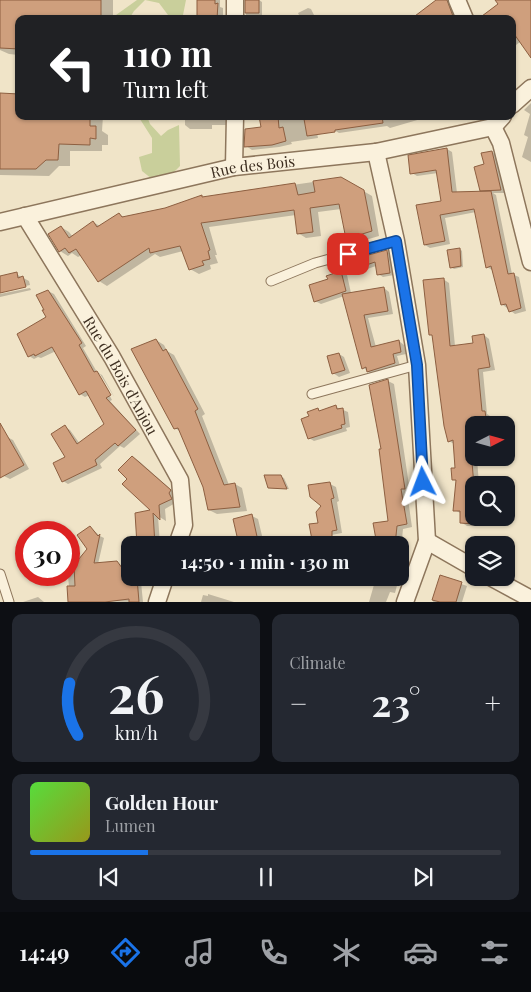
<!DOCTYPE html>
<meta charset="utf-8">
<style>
body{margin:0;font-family:"Playfair Display",serif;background:#242831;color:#f1f3f6;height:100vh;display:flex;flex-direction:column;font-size:19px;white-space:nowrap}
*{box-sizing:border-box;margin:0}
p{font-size:16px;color:#9ea1a6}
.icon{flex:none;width:28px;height:28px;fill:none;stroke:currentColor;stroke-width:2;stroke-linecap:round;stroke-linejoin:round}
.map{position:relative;height:602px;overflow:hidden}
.details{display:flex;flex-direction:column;gap:12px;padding:12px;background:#0d0f14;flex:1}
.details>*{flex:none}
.hud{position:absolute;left:15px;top:15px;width:501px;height:105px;border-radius:10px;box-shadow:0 1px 4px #0004;background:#202124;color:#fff;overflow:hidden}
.needle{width:32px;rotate:84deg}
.buttons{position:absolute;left:465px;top:416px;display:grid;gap:10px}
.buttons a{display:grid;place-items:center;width:50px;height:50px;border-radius:10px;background:#171b24;box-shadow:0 1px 4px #0004;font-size:25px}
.speed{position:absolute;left:15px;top:521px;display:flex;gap:10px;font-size:25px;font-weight:700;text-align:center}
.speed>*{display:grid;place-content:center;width:65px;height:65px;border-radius:50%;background:#171b24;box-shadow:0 1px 4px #0004;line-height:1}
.speed .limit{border:8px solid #d22;background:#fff;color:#111}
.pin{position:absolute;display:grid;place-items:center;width:42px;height:42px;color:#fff;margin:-21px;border-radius:10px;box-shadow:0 2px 8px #0006}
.me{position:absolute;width:55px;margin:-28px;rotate:357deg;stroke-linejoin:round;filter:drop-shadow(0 0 4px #0008)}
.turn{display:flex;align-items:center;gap:18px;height:105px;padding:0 25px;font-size:22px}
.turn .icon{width:65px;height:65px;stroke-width:2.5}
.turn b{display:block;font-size:35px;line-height:42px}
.big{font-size:38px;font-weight:700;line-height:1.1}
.details .card{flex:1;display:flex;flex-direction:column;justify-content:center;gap:8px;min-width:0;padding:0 18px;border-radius:10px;background:#242831}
.details .dial{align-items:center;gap:0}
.dial svg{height:130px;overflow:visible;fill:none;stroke:#363941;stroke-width:7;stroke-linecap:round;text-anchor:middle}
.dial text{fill:#f1f3f6;stroke:none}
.song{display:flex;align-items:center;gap:15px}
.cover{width:60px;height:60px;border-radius:8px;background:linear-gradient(135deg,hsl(110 70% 55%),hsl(60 70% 35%))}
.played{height:5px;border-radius:2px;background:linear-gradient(90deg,#1a73e8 25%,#363941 25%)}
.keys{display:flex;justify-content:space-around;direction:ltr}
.heat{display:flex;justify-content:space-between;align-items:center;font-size:28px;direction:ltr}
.details .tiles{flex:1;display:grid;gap:12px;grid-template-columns:1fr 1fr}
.card:last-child{grid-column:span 2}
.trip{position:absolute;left:121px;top:536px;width:288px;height:50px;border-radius:10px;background:#171b24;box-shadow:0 1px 4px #0004;font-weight:700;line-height:50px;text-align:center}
.tabs{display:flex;height:80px;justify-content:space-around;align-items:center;background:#090b0e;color:#9ea1a6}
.tabs .icon{width:35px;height:35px}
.tabs .current{color:#1a73e8}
.tabs b{font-size:22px;color:#f1f3f6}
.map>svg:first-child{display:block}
.green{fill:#c9cf9b}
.shadow{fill:#0003}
.building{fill:#cf9f7d;stroke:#8d5f41}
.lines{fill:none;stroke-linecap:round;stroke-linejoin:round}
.service-casing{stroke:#8d765c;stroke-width:11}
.minor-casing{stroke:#8d765c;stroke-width:19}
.service{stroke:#faf1dc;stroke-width:9}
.minor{stroke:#faf1dc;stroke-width:16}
.route-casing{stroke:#114b97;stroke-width:12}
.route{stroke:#1a73e8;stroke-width:9}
.labels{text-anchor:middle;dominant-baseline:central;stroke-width:5;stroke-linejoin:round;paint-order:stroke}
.street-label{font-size:15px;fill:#3d2e20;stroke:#f7eed8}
</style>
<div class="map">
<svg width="531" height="602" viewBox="0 0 531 602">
<rect width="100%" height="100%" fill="#f0e4c8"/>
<path class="green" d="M137,0h49l-3,15 -2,4h-10l-12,-16 -14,-3 -11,11 -5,8h-13v-4z
M138,116h9l3,8 11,12 7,-6 11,-5 1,41 -11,11 -17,2 -10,-8 -3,-14 13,-4v-15z"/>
<path class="shadow" d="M0,0h113v19h-94v36l-10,-1 -9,-4z
M199,0h21v7l3,1v11h-25z
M246,0h13l3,2v17h-16z
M438,0h15l3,15 -5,4z
M498,0h33v54l-11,-12 -8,6v-29l-12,-14z
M308,8l3,1 5,10h-15l-3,-6z
M0,95l19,21h84l-1,15 6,4v10h-6v6h-32v15h-11l-10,10 -49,-1z
M531,103v59l-9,-5 6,-20 -4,-2 6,-21 -6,-4z
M185,116h43v9h-16v4h-22l-5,-4z
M260,116h54l4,22 -27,4 1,2 -13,3 -27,3 -6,-4 16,-17z
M331,116h100l-41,12 -3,-2 -48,7 -5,-3z
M447,149l5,3 5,41 28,-1 -4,-2 4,-25 7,-13 6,4 9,37h-14l3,2 16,79 7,3 7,34 -11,3 -12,-9 -11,-35 -5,-3 -11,-55 -31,6 5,26 -20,4 -5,-3 18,-43 -5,-29 -21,3 -5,-3z
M341,178l31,18 7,40 -24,7 -8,-5 -6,-29 -23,3 3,24 -15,2 -8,-5 -2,-18 -87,12 8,28h-2l3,8 -8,2 1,4 -12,5 -9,-5 -7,-18 -23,6 -5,-3 -48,32 -8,-5 -17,-26 -4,2 -6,-4 -4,3 -8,-5 1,-24 8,5 4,5 20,-15 7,4 19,-12 6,4 40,-9 36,-12 2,1z
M460,249l2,2 1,16 -9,2 -3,-2z
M387,252l5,2 2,21 -11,2 -5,-3 -2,-8 -18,6 -5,-3 -2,-8z
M341,272l6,3 4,18 33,-5 5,4 4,22 -25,4 8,29 23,-6 5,4 2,9 -9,2 3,10 -26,9 -6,-3 -4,-4 -20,-72 -23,8 -6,-3 14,-21z
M16,274l13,7 1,4 -30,7v-15z
M443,279l6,4 6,63 20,-2 9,-9 5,4 6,31 -12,2 4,42 3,2 2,9h-18v33h3l2,27h-5v33h7l-1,8h-13l-6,-4 -1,-9 -5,-3 2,-29 -4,-2 3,-10 -2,-25 -5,-3 -15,-105 -4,-2z
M30,288l1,2 -31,7v-3z
M48,291l6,3 32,52 -3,2 14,24 5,3 13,23 -15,-24h-2l14,26 -2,1 30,33 -16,14 -4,-2 -20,18 2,4 -34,16 -5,-3 4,-24 -2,-30 5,3 10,14 26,-20 -17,-29 -4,2 -5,-3 -24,-43 -15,7 -3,-1 -4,2 -5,-3 18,-38 -2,-8z
M156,340l8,5 3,6 7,4 31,59 -3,2 27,69 6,-1 7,4 5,23 -30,3 -8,-4 -5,-24 -23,-54 -6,-4z
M339,354l5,3 6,16 -11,4 -6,-4z
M388,381l6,3 16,108h-3l5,35 -9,2 -3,30v-14h-30l8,-2 11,-21 -6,-72z
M336,407l12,5 2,15 -4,1 1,3 -33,10 -5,-3 1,-21 8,-7 3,2z
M7,437l6,3 16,29 -19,10 -6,-3 -4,-7v-28z
M133,457l6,4 37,33 1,8 -12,7 1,12 -8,-5 2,29h-21l14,-34 -24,-32z
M281,477l3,1 5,11 -17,-1 -3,-1z
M330,484l6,3 3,14 -2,1 5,31 -16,3 -3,-31z
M252,516l6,3 6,25 -23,1z
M90,527l10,9 4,2 -6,26 18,-2 5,3 11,15h5l4,2 2,20 -73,-1 -2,-26 21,-26z
M441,577l26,9 -5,16h-29z
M376,578h23l-4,15 -5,-1 -4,10h-17z
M208,594l26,8h-33l2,-7 5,1z
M38,597l6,5h-21z"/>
<path class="building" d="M0,0h101v19h-82v30l-19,-1z
M197,0h18v4l3,-1 -1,16h-20z
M245,0h14v13h-14z
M436,0h11l7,19h-43z
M495,0h36v58l-19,-27v-12h-34l20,-15z
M0,93l19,1v22h71v10h6v13l-6,-1v7l-31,-1 -1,16h-12l-10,9h-36z
M259,116h19l1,12 4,-1 3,14 -14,4 -28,2 1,-18 16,-2z
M312,116h70l1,7 -48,7v2l-28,4 -3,-17 8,-1z
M447,148l5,44 39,-1 17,83 6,-1 7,35 -12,4 -3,-8 -5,1 -10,-39 -5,2 -12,-59 -34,6 5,26 -21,4 -8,-40 25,-4 -5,-31 -26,4 -2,-19z
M492,151l9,39 -21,1 -6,-24 10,-3 -3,-11z
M341,177l23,13 8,41 -26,8 -7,-35 -29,4 3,24 -16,2 -3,-24 -93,13 9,27 -2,1 2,8 -8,2 2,4 -15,5 -9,-24 -30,7 -1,-5 -51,34 -22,-33 -7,4 -4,-5 -6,4 -11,-18 13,-8 8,12 24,-17 4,6 22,-14 3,4 43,-9 37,-13v2l93,-14 3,12 17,-3 -2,-11z
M460,248l1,18 -11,2 -3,-18z
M387,250l3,23 -13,2 -2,-13 -23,8 -2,-10z
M341,271l5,20 -32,11 -5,-17 19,-6 -2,-3z
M17,272l1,6 5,-2 3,11 -26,6v-17z
M444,278l6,68 23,-3 -1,-7 12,-2 6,33 -12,2 4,42h3l2,14h-13v5l-2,1 1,19h-2l3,36v38l-14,-1v-12h-7l3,-31h-4l-1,-12h4l-2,-28 -5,2 -4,-16 -12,-91h-3l-6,-55z
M384,287l4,24 -24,4 7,32 28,-7 2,12 -8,2 2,9 -28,9 -1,-5 -4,2 -20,-75z
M48,290l34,53 -3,2 15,27 3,-1 14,24 -5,3 30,32 -18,16 -3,-3 -20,17 2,5 -35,17 -9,-19 12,-6 -14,-23 14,-9 12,19 27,-20 -18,-33 -7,4 -27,-48 -17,9 -1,-2 -6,3 -11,-23 29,-17 -4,-7h2l-8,-15z
M156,339l7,12 3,-2 32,60 -3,2 29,74 11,-2 5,24 -32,3 -5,-23 -25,-59 -4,1 -43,-80z
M339,353l6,17 -13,4 -5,-18z
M388,379l17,110h-4l6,35 -10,2 -2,19h-18l-4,-22 15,-2 -9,-72h2l-12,-64z
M336,405l1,4 6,-1 2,16 -4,1 1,3 -34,11 -7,-20 8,-3 -2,-4 11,-4 1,3z
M0,423l24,42 -24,13z
M132,456l39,34 -2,3 3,6 -13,6 1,15 -7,-7 2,32h-18l-2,-32 15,-3 -28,-26 5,-5 -9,-9z
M264,475h17l6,14 -19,-1z
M330,482l4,16 -3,1 6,31 -5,1v9l-13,2 -1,-3 -6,1 -3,-16 9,-1 -2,-11 5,-6 -11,-9 -2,-12z
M252,514l6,27 -19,4 -6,-26z
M90,526l8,10 2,-2 -6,29 23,-2 13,18 7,-1 2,24h-10v-3l-24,3h-37l-1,-16h8l-1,-21 13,-16 -10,-14z
M440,575l22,7 -6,20h-16l-8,-2z"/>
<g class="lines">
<defs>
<path id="service" d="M271,281l44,-18 81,-22
M312,394l105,-29
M0,574l9,28"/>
<g id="minor">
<path d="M457,0l8,19"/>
<path d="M235,19v-19"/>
<path d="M512,105l19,-17"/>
<path d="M493,127l8,16 30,119"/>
<path d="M376,152l20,89 21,124 10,176 -22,61"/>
<path d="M234,167l1,-51"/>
<path id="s1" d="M25,216l87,141 68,123 4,45 -7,20"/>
<path id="s2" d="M0,222l234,-55 142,-15 117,-25 10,-11"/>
<path d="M427,541l47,27"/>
<path d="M492,578l39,21"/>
<path d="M157,602l8,-24"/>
</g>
</defs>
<use href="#service" class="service-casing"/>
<use href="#minor" class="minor-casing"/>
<use href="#service" class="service"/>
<use href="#minor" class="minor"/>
</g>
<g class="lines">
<defs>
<path id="route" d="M348,254l48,-13 21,124 6,117"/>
</defs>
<use href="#route" class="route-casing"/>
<use href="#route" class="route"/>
</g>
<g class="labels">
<g class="street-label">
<text stroke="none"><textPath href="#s2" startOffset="259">Rue des Bois</textPath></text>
<text stroke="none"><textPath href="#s1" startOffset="186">Rue du Bois d'Anjou</textPath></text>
</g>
</g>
</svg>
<div class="buttons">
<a><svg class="needle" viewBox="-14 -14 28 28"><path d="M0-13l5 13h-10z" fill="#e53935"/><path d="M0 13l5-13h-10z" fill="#9ea1a6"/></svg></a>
<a><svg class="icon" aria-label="search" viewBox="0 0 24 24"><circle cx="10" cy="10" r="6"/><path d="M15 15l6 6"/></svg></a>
<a><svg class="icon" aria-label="layers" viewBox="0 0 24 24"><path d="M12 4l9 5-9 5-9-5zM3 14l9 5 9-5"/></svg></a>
</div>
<div class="speed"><div class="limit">30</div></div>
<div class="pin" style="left:348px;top:254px;background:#d93025"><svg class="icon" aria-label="arrive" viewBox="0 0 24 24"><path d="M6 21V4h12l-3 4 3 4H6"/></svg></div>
<svg class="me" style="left:423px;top:482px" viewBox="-20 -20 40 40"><path d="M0-17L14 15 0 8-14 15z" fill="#1a73e8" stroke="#fff" stroke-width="4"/></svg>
<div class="trip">14:50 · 1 min · 130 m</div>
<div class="hud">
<div class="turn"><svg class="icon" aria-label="left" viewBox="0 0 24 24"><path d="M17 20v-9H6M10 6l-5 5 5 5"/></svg><div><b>110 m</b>Turn left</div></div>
</div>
</div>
<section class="details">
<div class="tiles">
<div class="card dial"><svg viewBox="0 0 100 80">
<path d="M14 69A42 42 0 1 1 86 69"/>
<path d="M14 69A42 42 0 0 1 9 37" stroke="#1a73e8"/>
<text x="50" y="56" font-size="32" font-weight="700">26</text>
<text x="50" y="72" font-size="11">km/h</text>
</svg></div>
<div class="card"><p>Climate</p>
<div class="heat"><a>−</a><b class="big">23°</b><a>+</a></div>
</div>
<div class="card">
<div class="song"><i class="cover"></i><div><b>Golden Hour</b><p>Lumen</p></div></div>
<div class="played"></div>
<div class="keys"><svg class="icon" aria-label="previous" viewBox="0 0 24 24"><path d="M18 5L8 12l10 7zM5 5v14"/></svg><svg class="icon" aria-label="pause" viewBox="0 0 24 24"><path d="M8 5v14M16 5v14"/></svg><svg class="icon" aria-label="next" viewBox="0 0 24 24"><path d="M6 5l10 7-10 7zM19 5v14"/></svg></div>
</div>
</div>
</section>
<nav class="tabs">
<b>14:49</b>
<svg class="icon current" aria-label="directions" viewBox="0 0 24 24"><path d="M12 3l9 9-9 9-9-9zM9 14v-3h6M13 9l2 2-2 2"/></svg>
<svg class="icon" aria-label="music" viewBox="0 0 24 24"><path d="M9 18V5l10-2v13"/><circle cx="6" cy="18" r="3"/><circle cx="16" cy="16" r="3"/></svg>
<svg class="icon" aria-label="phone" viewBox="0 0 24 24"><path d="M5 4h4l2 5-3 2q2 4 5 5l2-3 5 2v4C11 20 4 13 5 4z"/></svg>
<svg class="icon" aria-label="climate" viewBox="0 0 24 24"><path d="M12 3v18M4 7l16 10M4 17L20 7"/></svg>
<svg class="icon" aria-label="car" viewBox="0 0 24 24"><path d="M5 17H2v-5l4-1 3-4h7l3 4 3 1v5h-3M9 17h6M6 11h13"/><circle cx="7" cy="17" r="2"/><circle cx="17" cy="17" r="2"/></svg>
<svg class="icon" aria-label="filters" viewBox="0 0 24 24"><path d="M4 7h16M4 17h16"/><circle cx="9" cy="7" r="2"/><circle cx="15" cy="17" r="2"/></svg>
</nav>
